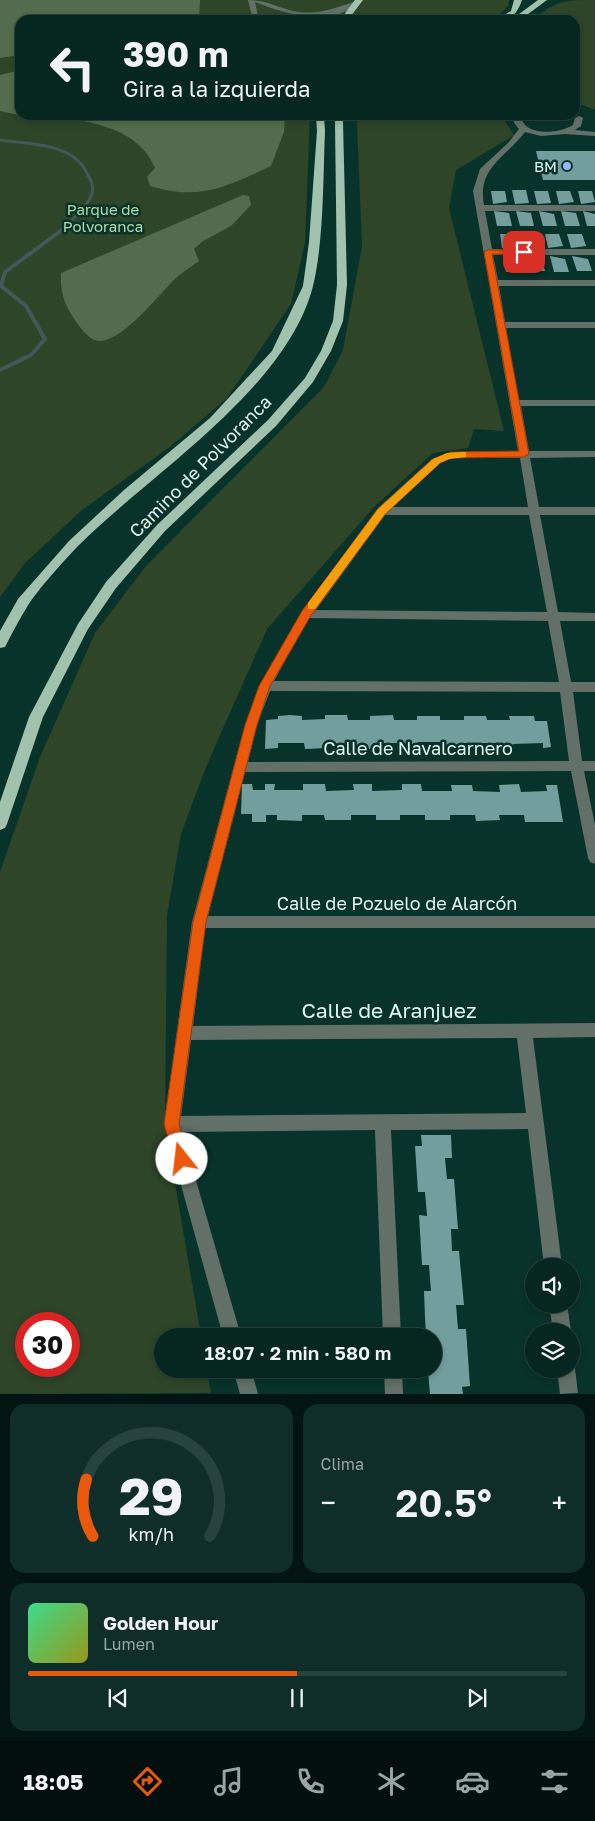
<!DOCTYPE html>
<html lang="es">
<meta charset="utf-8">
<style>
body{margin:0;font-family:"Golos Text",sans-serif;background:#0f2e29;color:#f1f3f6;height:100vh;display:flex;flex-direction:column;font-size:19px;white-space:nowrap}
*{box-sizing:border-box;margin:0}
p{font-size:16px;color:#98a5a5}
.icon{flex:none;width:28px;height:28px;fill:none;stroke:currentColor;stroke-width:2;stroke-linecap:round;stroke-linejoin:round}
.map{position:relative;height:1394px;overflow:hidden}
.side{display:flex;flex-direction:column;gap:10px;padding:10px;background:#031512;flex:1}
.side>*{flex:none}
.banner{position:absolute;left:15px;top:15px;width:565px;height:105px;border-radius:15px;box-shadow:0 2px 8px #0003,0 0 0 1px #27433e;background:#062620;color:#f1f3f6;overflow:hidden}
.buttons{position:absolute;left:525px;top:1258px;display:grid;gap:10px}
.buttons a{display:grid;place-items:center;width:55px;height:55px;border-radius:50%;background:#062620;box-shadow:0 2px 8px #0003,0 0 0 1px #27433e;font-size:25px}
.speed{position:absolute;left:15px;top:1312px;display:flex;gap:10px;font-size:25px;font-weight:700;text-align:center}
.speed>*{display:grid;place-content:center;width:65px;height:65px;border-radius:50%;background:#062620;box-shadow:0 2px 8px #0003,0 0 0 1px #27433e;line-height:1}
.speed .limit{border:8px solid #d22;background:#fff;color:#111}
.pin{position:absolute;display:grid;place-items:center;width:42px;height:42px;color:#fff;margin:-21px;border-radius:10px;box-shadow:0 2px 8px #0006}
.me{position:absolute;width:55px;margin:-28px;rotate:344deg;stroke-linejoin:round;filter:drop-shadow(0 0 4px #0008)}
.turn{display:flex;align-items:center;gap:18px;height:105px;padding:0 25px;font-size:22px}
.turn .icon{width:65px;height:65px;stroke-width:2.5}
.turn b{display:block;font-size:35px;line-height:42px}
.big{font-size:38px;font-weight:600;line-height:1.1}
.side .widget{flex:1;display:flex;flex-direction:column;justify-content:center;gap:8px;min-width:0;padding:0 18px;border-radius:15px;background:#0f2e29}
.side .dial{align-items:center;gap:0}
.dial svg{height:130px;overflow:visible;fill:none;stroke:#27433e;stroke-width:7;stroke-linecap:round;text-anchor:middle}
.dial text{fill:#f1f3f6;stroke:none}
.song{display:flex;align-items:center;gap:15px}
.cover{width:60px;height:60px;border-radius:8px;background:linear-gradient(135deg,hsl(150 70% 55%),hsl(60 70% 35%))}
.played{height:5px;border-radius:2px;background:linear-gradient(90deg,#ea580c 50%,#27433e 50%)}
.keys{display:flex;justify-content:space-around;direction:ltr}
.heat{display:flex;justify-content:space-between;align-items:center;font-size:28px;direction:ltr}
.side .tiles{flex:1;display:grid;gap:10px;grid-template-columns:1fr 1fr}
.widget:last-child{grid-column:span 2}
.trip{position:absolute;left:154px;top:1328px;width:288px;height:50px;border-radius:25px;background:#062620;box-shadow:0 2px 8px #0003,0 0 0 1px #27433e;font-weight:600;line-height:50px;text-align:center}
.tabs{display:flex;height:80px;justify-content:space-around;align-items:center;background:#020f0d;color:#98a5a5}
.tabs .icon{width:35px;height:35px}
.tabs .on{color:#ea580c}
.tabs b{font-size:22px;color:#f1f3f6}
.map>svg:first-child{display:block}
.green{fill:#2e4528;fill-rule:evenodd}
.forest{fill:#546c4d}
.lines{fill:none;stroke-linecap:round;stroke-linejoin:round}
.stream-far1{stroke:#435859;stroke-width:3}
.stream{stroke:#435859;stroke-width:4}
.building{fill:#729f9e}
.minor{fill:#627067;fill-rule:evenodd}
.trunk{fill:#a1c2ad;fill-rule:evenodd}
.route{fill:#ea580c;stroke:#983908}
.slow{fill:#f59e0b}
.poi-dot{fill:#99b5fd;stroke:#08332b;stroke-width:2}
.labels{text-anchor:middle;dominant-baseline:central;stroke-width:5;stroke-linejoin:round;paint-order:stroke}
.far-poi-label{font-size:15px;fill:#dff5ee;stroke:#08332b;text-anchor:end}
.far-park-label{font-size:15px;fill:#b2dca6;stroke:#08332b}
.street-label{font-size:18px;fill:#dff5ee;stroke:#08332b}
.near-street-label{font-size:21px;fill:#dff5ee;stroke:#08332b}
</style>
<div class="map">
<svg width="595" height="1394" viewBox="0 0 595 1394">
<rect width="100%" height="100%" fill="#08332b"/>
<path class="green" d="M0,0h509l-1,6 -14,14h-474v95h290l-5,128 -14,61 -64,94 -56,48 -89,64 -57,53 -25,34z
M595,0v110l-20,-8v-82h-41c20,-20 33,-20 61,-20z
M361,115h140l13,20 -58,35 -7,38 55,223 -30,-2 -6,19 -35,5 -59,54 -107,122 -61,138 -25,67 -14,81 -2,209 36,212h-39v33h45l4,24 -211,1v-522l40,-115 55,-124 51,-67 178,-179 19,-37 19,-104 -5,-124zM26,1324h43v42h-43z"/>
<path class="forest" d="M0,0h200l-1,20h-179v35l-20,3z
M20,70v45l-20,-4v-36z
M27,115h258l-1,17 -13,34c-45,21 -72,35 -121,20l-3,-9 8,-9c-19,-47 -84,-50 -128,-53z
M243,195l6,1 2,9 -20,21 -28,15 -9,8 5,12c-7,5 -15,10 -22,16 -18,17 -52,62 -76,64 -10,1 -19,-11 -24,-18 -12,-17 -17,-29 -16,-50z"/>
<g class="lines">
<path class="stream-far1" d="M0,140c32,5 73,2 88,35 5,8 7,16 1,25 -6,11 -19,22 -29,31"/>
<path class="stream" d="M0,370l31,-15 14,-16 -19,-33 -25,-20 4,-14 57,-42"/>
</g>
<path class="building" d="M536,151h59v29h-52z
M512,190h14l3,13 -14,1z
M491,191h14l2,11 -14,2z
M534,191h14l3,12 -14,1z
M556,191h14l4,11 -15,2z
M578,191h14l3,11 -14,2z
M494,211l15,2 3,13h-15z
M516,211l15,2 3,13h-14z
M539,211l15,3 3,12h-14z
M561,211l15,2 4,13h-15z
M583,211l12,3v12h-8z
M500,234h14l2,12 -14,2z
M522,234h15l3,12 -15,2z
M545,234h14l4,12 -15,2z
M567,234h15l4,12 -15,2z
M503,256l16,3 3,13h-16z
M526,256l16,3 3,12h-16z
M550,256l15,3 4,13h-15z
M572,256l16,3 4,12h-15z
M325,715h22l1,5h22v-4l23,-1 1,5h23v-4h23v4h24v-4h22l1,4h23l-1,-4h25l1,5h12l4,26 -8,1v-5l-30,1 1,5h-18l-1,-6h-31v5h-19l-1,-6h-26l1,6 -18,1v-6h-28v6h-22v-6l-24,1v4l-22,1 -1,-6h-26v5l-13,1 1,-29 12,-1v-3l12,-1 12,1v4l23,-1z
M242,784h10l1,6h12v-6h10l-1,6h29v-6h22l1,7 28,-1 -1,-6h19v7l30,-1v-6h19l1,7h30l-1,-6h21l1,6 27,1 -1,-7 20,-1 2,8 26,-1 -1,-6h11l6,37h-38l-1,-7h-25l1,5 -24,1 -1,-6h-25v5h-25v-5h-25v5h-24v-5h-25v5h-26l-1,-5h-22v6l-25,-1v-5h-11v7h-14v-8h-11z
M421,1135h30l1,23h-7l1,11 1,10h7l4,50h-7l1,22h7l5,54h-8l2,24h8l4,57 -8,1 1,7h-33l-2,-23h8l-2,-27 -2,-8h-6l-1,-19 -1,-26h7l-2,-26h-7l-3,-50 8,1 -2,-24h-7l-3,-46h7z"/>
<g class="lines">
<path class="minor" d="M248,0c16,0 29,7 45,11 24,5 42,-3 64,-10l3,2c-31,24 -72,12 -105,-1l4,18h-6z
M512,115h8c4,22 38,19 53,10l2,-7 4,-2 4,2 -2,8 -6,4 20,2v4l-30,-2 -24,2 -16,-4c-21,27 -48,36 -41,73h111v6h-110l7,38h103v6h-102l5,25h97v6h-96l6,36h90v6h-89l13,72h76v6h-74l8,45h66v6l-65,1 9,49h56v8h-55l18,97 37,1v8h-35l11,61h24v10h-22l9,69h13v10h-11l11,54v39l-5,-2 -2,-4 -17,-87 -326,1 -37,144h387v12h-390l-12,98 402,-3v14l-62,1 29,228h-18l-16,-137 -137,1 10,206h-18l-8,-206 -193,2 59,204h-18l-59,-212 28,-202 53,-197 14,-39 43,-75 76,-103 54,-49 19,-7 67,-1 -45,-260 7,-22 28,-26 11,-14 -5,-6zM452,458h68l8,49h-135l47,-44zM385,515h144l18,97 -231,-2zM309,618l239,3 11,61 -285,-1zM270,691l290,1 9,69 -321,1 9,-37zM517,1038l9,75 -345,3 10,-76z
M549,1304h18l4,27h-18z
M571,1362l4,7 3,24 -18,1 -3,-25h14z
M233,1369h18l7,25h-18z
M384,1369h18l1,25h-18z"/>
<path class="trunk" d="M355,0h8l-15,20h-8z
M514,0h8c-5,14 -10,20 -26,20l15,-9z
M538,0h9l-27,20h-9z
M316,115h8l1,16c-2,47 -1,110 -12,155 -26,103 -162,187 -235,260 -15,16 -40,43 -51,61 -8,13 -15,26 -22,40l-5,1v-17l18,-32 51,-58 55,-51 86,-72 62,-67 31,-65 6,-44 8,-111z
M337,115h8l-2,7 4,163 -4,36 -12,30 -18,31 -37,44 -111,105 -49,57 -28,41 -45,88 -36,107 -2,4 -5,2v-28l29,-85 49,-93 28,-42 51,-57 111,-105 37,-42 16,-27 12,-30 4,-36 -2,-163z
M506,115h9l4,4 -7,2z"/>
</g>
<path class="route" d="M488,250h36l4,2 -4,3 -32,-1 37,200 -5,3 -72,1 -12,5 -55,51 -75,103 -40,69 -13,39 -51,197 -27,202 10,35 -2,6 -5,2 -6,-2 -2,-6 -10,-35 29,-202 52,-197 14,-39 43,-75 76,-102 55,-50 18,-7 68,-1 -35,-199z"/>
<path class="slow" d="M463,452h3v5l-17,2 -9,4 -55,51 -70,95h-7v-6l70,-94 55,-50 14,-6z"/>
<circle class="poi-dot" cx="567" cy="166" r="5"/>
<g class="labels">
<g class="far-poi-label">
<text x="557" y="166">BM</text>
</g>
<g class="far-park-label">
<text x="103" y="209">Parque de<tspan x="103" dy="17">Polvoranca</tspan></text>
</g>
<g class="street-label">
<text transform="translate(200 466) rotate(-45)">Camino de Polvoranca</text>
<text x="418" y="748">Calle de Navalcarnero</text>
<text x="397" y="903">Calle de Pozuelo de Alarcón</text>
</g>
<g class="near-street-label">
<text x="389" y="1010">Calle de Aranjuez</text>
</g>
</g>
</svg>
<div class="buttons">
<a><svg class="icon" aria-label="sound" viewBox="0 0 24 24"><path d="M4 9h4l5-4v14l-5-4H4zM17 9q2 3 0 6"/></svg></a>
<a><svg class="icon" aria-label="layers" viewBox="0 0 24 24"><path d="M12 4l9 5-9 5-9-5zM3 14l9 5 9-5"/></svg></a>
</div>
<div class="speed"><div class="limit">30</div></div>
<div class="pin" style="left:524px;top:252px;background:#d93025"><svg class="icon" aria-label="arrive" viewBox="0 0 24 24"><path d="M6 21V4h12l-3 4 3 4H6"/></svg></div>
<svg class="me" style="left:182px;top:1159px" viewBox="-20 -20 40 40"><circle r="19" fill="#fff"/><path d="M0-13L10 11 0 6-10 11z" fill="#ea580c"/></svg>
<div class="trip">18:07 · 2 min · 580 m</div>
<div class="banner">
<div class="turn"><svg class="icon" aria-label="left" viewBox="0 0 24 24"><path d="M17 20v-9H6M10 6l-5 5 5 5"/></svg><div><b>390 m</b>Gira a la izquierda</div></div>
</div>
</div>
<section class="side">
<div class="tiles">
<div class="widget dial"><svg viewBox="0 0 100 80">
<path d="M14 69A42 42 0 1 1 86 69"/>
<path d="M14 69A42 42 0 0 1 10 34" stroke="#ea580c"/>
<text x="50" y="56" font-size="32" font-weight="700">29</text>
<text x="50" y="72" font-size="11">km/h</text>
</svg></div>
<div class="widget"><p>Clima</p>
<div class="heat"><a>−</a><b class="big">20.5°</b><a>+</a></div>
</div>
<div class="widget">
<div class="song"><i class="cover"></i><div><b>Golden Hour</b><p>Lumen</p></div></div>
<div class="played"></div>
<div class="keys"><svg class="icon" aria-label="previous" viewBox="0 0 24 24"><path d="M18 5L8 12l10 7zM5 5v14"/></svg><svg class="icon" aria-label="pause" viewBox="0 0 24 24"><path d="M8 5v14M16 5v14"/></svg><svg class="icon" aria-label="next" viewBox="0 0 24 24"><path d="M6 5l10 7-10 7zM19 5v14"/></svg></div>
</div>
</div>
</section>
<nav class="tabs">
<b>18:05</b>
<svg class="icon on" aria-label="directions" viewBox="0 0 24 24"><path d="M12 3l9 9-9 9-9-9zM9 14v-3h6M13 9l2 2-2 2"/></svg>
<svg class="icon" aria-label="music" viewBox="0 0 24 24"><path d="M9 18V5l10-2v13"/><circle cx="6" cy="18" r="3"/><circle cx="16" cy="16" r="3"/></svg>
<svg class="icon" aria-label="phone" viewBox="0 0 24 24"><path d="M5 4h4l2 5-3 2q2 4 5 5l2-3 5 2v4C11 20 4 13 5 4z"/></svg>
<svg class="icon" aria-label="climate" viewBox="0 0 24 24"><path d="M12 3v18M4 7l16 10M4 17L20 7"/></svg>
<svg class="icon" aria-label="car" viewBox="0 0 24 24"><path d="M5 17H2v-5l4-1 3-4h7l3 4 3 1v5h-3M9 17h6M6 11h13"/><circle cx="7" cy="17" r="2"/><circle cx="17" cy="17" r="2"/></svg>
<svg class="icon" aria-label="filters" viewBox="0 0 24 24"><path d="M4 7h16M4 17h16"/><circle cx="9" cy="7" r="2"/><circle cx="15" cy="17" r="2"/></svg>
</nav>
